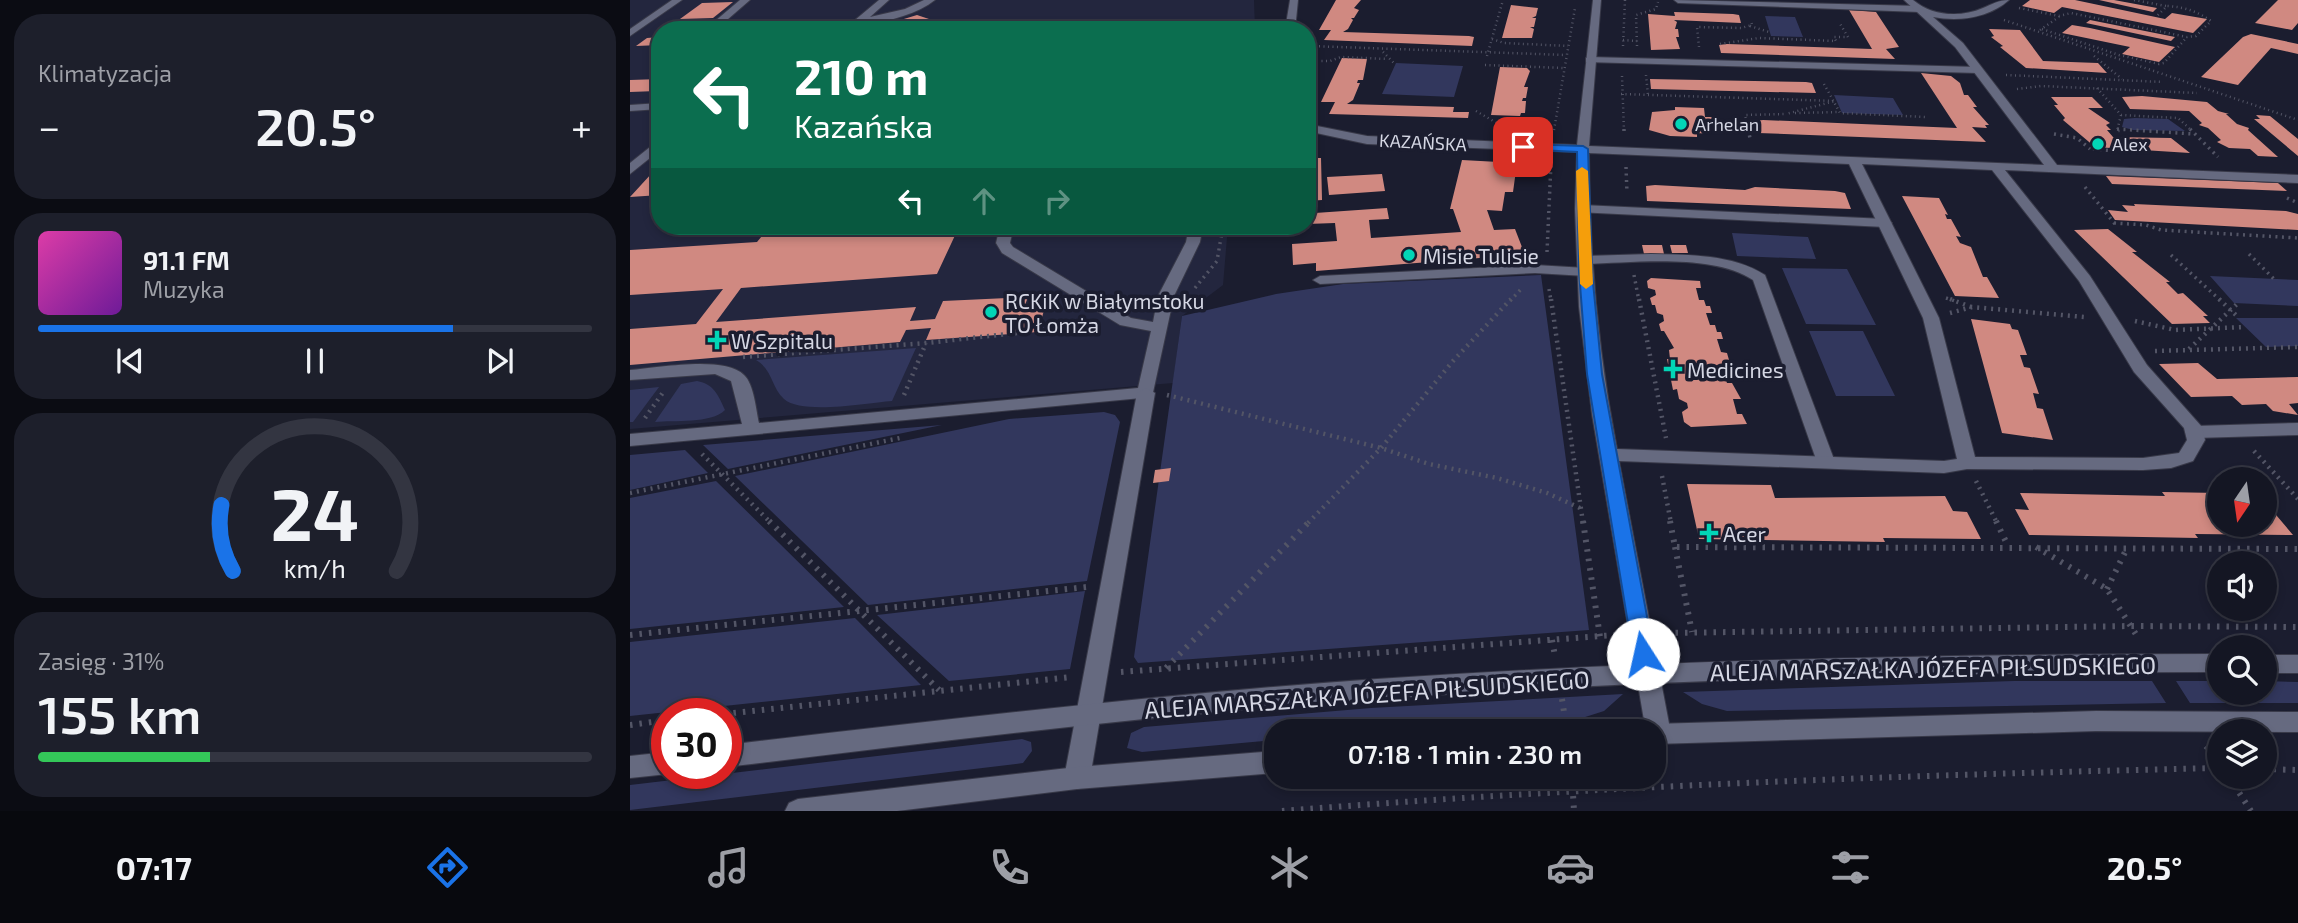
<!DOCTYPE html>
<html lang="pl">
<meta charset="utf-8">
<style>
body{margin:0;font-family:"Exo 2",sans-serif;background:#1d1f2b;color:#f1f3f6;height:100vh;display:flex;flex-direction:column;font-size:26px;white-space:nowrap}
*{box-sizing:border-box;margin:0}
p{font-size:23px;color:#9d9fa6}
.icon{flex:none;width:38px;height:38px;fill:none;stroke:currentColor;stroke-width:2;stroke-linecap:round;stroke-linejoin:round}
.map{position:relative;flex:1;overflow:hidden}
.side{display:flex;flex-direction:column;gap:14px;padding:14px;background:#0b0c13;width:630px}
.side>*{flex:none}
.guide{position:absolute;left:21px;top:21px;width:665px;height:214px;border-radius:28px;box-shadow:0 4px 10px #0003,0 0 0 2px #333541;background:#0b6e4f;color:#fff;overflow:hidden}
.needle{width:46px;rotate:193deg}
.buttons{position:absolute;left:1577px;top:467px;display:grid;gap:14px}
.buttons a{display:grid;place-items:center;width:70px;height:70px;border-radius:50%;background:#141623;box-shadow:0 4px 10px #0003,0 0 0 2px #333541;font-size:35px}
.speed{position:absolute;left:21px;top:698px;display:flex;gap:14px;font-size:35px;font-weight:700;text-align:center}
.speed>*{display:grid;place-content:center;width:91px;height:91px;border-radius:50%;background:#141623;box-shadow:0 4px 10px #0003,0 0 0 2px #333541;line-height:1}
.speed .limit{border:10px solid #d22;background:#fff;color:#111}
.pin{position:absolute;display:grid;place-items:center;width:60px;height:60px;color:#fff;margin:-30px;border-radius:14px;box-shadow:0 4px 10px #0006}
.me{position:absolute;width:77px;margin:-38px;rotate:350deg;stroke-linejoin:round;filter:drop-shadow(0 0 5px #0008)}
.turn{display:flex;align-items:center;gap:24px;height:147px;padding:0 28px;font-size:32px}
.turn .icon{width:91px;height:91px;stroke-width:2.5}
.turn b{display:block;font-size:49px;line-height:60px}
.lanes{display:flex;align-items:center;height:66px;padding:0 28px;background:#0003;justify-content:center;gap:35px;direction:ltr}
.lanes .off{opacity:.35}
.big{font-size:52px;font-weight:600;line-height:1.1}
.side .tile{flex:1;display:flex;flex-direction:column;justify-content:center;gap:10px;min-width:0;padding:0 24px;border-radius:28px;background:#1d1f2b}
.side .dial{align-items:center;gap:0}
.dial svg{height:182px;overflow:visible;fill:none;stroke:#333541;stroke-width:7;stroke-linecap:round;text-anchor:middle}
.dial text{fill:#f1f3f6;stroke:none}
.song{display:flex;align-items:center;gap:21px}
.cover{width:84px;height:84px;border-radius:10px;background:linear-gradient(135deg,hsl(320 70% 55%),hsl(280 70% 35%))}
.played{height:7px;border-radius:4px;background:linear-gradient(90deg,#1a73e8 75%,#333541 75%)}
.keys{display:flex;justify-content:space-around;direction:ltr}
.heat{display:flex;justify-content:space-between;align-items:center;font-size:38px;direction:ltr}
.charge{height:10px;border-radius:5px;background:linear-gradient(90deg,#34c759 31%,#333541 0)}
.trip{position:absolute;left:634px;top:719px;width:402px;height:70px;border-radius:28px;background:#141623;box-shadow:0 4px 10px #0003,0 0 0 2px #333541;font-weight:600;line-height:70px;text-align:center}
.dock{display:flex;height:112px;justify-content:space-around;align-items:center;background:#08090e;color:#9d9fa6}
.dock .icon{width:49px;height:49px}
.dock .selected{color:#1a73e8}
.dock b{font-size:32px;color:#f1f3f6}
main{display:flex;flex:1;min-height:0}
.map>svg:first-child{display:block}
.built{fill:#23263e}
.green{fill:#32375d}
.building{fill:#d08981}
.lines{fill:none;stroke-linecap:round;stroke-linejoin:round}
.service-casing{stroke:#383948;stroke-width:2}
.minor-casing{stroke:#383948;stroke-width:2}
.tertiary-casing{stroke:#383948;stroke-width:2}
.path-far3{stroke:#535566;stroke-width:2.5;stroke-dasharray:1 3.5;stroke-linecap:butt}
.path-far2{stroke:#535566;stroke-width:3.5;stroke-dasharray:2 4.5;stroke-linecap:butt}
.path-far1{stroke:#535566;stroke-width:4.5;stroke-dasharray:2 5;stroke-linecap:butt}
.path{stroke:#535566;stroke-width:6;stroke-dasharray:2.5 7;stroke-linecap:butt}
.service{fill:#666a80;fill-rule:evenodd}
.minor{fill:#666a80;fill-rule:evenodd}
.tertiary{fill:#666a80;fill-rule:evenodd}
.route{fill:#1a73e8;stroke:#114b97;stroke-width:2}
.slow{fill:#f59e0b}
.poi-dot{fill:#02d5b6;stroke:#1b1d2f;stroke-width:2.5}
.labels{text-anchor:middle;dominant-baseline:central;stroke-width:7;stroke-linejoin:round;paint-order:stroke}
.far-poi-label{font-size:18px;fill:#d5d7e4;stroke:#1b1d2f;text-anchor:start}
.far-street-label{font-size:18px;fill:#d5d7e4;stroke:#1b1d2f}
.poi-label{font-size:21px;fill:#d5d7e4;stroke:#1b1d2f;text-anchor:start}
.near-street-label{font-size:24px;fill:#d5d7e4;stroke:#1b1d2f}
</style>
<main>
<section class="side">
<div class="tile"><p>Klimatyzacja</p>
<div class="heat"><a>−</a><b class="big">20.5°</b><a>+</a></div>
</div>
<div class="tile">
<div class="song"><i class="cover"></i><div><b>91.1 FM</b><p>Muzyka</p></div></div>
<div class="played"></div>
<div class="keys"><svg class="icon" aria-label="previous" viewBox="0 0 24 24"><path d="M18 5L8 12l10 7zM5 5v14"/></svg><svg class="icon" aria-label="pause" viewBox="0 0 24 24"><path d="M8 5v14M16 5v14"/></svg><svg class="icon" aria-label="next" viewBox="0 0 24 24"><path d="M6 5l10 7-10 7zM19 5v14"/></svg></div>
</div>
<div class="tile dial"><svg viewBox="0 0 100 80">
<path d="M14 69A42 42 0 1 1 86 69"/>
<path d="M14 69A42 42 0 0 1 9 40" stroke="#1a73e8"/>
<text x="50" y="56" font-size="32" font-weight="700">24</text>
<text x="50" y="72" font-size="11">km/h</text>
</svg></div>
<div class="tile"><p>Zasięg · 31%</p><b class="big">155 km</b><div class="charge"></div></div>
</section>
<div class="map">
<svg width="1668" height="811" viewBox="0 0 1668 811">
<rect width="100%" height="100%" fill="#1b1d2f"/>
<path class="built" d="M0,0h624l1,30h-595v196h568l-5,59 -41,31 -9,67 -543,46z"/>
<path class="green" d="M1135,16l30,1 8,20 -32,-1z
M766,63l67,3 -9,31 -72,-3z
M1204,95l59,3 10,17 -61,-2z
M1505,118l33,1 17,12 -52,-1 -11,-3 2,-8z
M1102,233l76,4 8,22 -79,-3z
M1152,268l65,1 29,56 -70,-1z
M911,275l48,355 -451,33 -4,-6 48,-341 94,-22 67,-10z
M1580,276l88,4v26l-64,-3z
M1606,318h62v28l-32,1z
M1179,331h54l32,65h-59z
M286,348l-24,53c-25,2 -90,14 -108,-2 -13,-12 -11,-29 -28,-39z
M67,381c17,3 21,14 28,29 -14,14 -51,10 -70,12l26,-38z
M29,387l-26,35h-3v-32z
M474,412l11,3 5,7 -33,159 -219,24 -133,-129 274,-57z
M312,425l-214,44 -25,-24z
M55,450l23,23 -78,17v-35z
M86,481l128,126 -214,22v-131z
M455,591l-15,78 -121,12 -72,-66z
M225,618l66,67 -291,31v-74z
M1384,681h138l14,22 -439,8 -25,-7 -19,-12z
M1546,681h43v12h45l1,-12 33,1v21h-108z
M993,694l-19,17 -25,8 -181,12 -122,1v8l-134,12 -15,-4 4,-15 13,-6 227,-19z
M392,739l9,3 1,9 -9,12 -7,1 -386,46v-25z"/>
<path class="building" d="M706,0h25l-7,8 5,2 -5,8h-3l2,2 -5,9 -5,3 126,4 5,1 -2,9 -148,-6 7,-10h-12z
M1400,0h45l90,19 7,-6 35,6 -14,14 -131,-26 -8,6 -32,-7z
M1469,0h15l43,8 -4,4z
M1648,0h20v23l-6,7 -37,-7z
M103,2l-20,16 -33,1 22,-16z
M881,5l27,3 -2,8 -4,2h4l-2,9h-4l4,2 -2,9h-30z
M1219,10l27,2 23,35 -13,2 9,10 -174,-6 -2,-8 8,-1 145,5z
M1044,12l59,2 6,1 2,8 -67,-3 3,2 -2,7h3l1,8h-3l4,12 -29,1 -3,-36 27,2z
M287,15l15,5 -23,7 -15,-5z
M1460,20l85,17 -4,4 -85,-18z
M1442,25l18,3 85,19 -16,15 -37,-8 8,-7 -68,-14z
M1359,29l31,1 23,31 55,2 9,10 -81,-5 -26,-21 3,-1 -12,-9 3,-1z
M1621,34l47,10v10l-27,-6 -33,37 -37,-8 42,-40z
M30,37v8l-24,1 11,-8z
M712,58l25,1 -4,21h-5l-1,3h3l-7,17 -6,4 107,3 -1,5h16l-1,6 -139,-4 6,-12h-14z
M870,67l27,1 3,3 -6,16h4l-2,11h-3l-1,3h4l-1,12h-4l-1,3 -29,-1z
M1291,73l30,3 9,7 4,12h4l9,12h-4l16,18h-4l2,3 -15,-1 14,15 -228,-9 -3,-12 8,-1 194,8z
M30,79l-3,12 -27,1v-12z
M1020,79l156,3 6,1 4,10 -165,-4z
M1512,96l65,6 11,9 11,3h-3l11,10 12,4 -1,2 30,27 -20,-1 -8,-7 -21,-1 -12,-6 4,-2 -13,-12 -9,-3 3,-2 -13,-12 -59,-2 -8,-12z
M1421,97h41l11,11h-15l22,15 -4,2 5,5h-4l6,7 58,1 19,15 -95,-6 -32,-27 2,-2 -11,-13h4z
M1045,107l29,1 1,9h7l-1,17 -14,-1v4l-27,-1 -21,-6 3,-18 23,-2z
M1626,115l14,1 28,23v17l-44,-37h6z
M878,133l16,1 -1,8 -17,-1z
M677,158h14l1,42 -15,1z
M832,160l55,3 -4,29h-8l-3,19 -15,-1 7,20 21,-1 12,31 -34,2 -1,-5 -176,14v-8l-23,2 -1,-21 45,-3 -2,-18 -28,1v-14l8,-1v4l72,-5 2,11 -20,1 2,18 90,-6 -8,-23h-3z
M22,173h8v22l-30,2z
M752,174l3,17 -56,4 -2,-18z
M1476,176l172,7 9,8 -175,-7z
M1025,185l90,5 10,-3 80,4 10,2 6,16 -204,-8 -1,-15z
M1272,196l37,2 9,17 -3,-1 2,5h4l10,18 -5,-1 4,7 11,4 12,30h4l12,21 -44,-2z
M1504,204l152,7 12,3v16l-183,-10 -7,-10 20,2 -6,-7 13,1z
M140,226h65l-8,11 93,-5 3,-6h50l-15,3 -21,45 -196,14 -25,34 200,-15 -6,14 25,-2 8,-18 85,-4 -3,8 21,-2 -8,29 -112,8 5,-12 -25,2 -6,12 -270,23v-36l66,-5 27,-35 -93,6v-45l127,-8z
M1478,229l29,23h-5l38,30h-4l12,12 5,-1 25,23h-5l7,7 -38,1 -98,-94z
M1012,245h20l2,9h-20z
M1040,245h16l2,8h-16z
M1021,278l49,3 1,7h-5l3,12h5l2,6h4l2,7h-6l4,12h5l2,7h4l2,7h-6l4,13 6,1 2,7h-3l2,9h-6l5,14h5l9,16h-8l4,15h5l5,10 -56,3 -7,-5 -2,-10 6,-4 -1,-5 -8,-4 -2,-10 -4,1 -2,-10 6,-2 -1,-7 -7,-2 -2,-10h3l-1,-9 5,-2 -10,-17h-3l-2,-7 5,-3 -1,-6 -6,-2 -2,-8h-3l-2,-7 6,-3 -1,-5 -7,-2 -1,-7z
M1341,319l39,5 2,5 6,1 9,25h-7l4,12 6,1 9,26 -6,-1 4,15 6,1 10,31 -51,-7z
M1568,363l19,16 81,-2v26l-9,1 9,11 -25,-4 -7,-7 -24,1 -10,-9 -41,1 -32,-33z
M541,468l-2,13 -16,2 2,-13z
M1057,484l84,1 4,13 170,-2 8,15 14,1 14,27 -98,-1 2,4 -186,-3z
M1532,492l57,1v32h45v-16h7l22,26 -98,-1 3,4 -169,-3 -14,-26 14,1 -9,-17 145,3z"/>
<g class="lines">
<defs>
<path id="service" d="M42,0h10l-52,36v-7z
M110,0h10l-30,26 135,-6 24,-20h10l-19,17 35,-8 19,-9h11c-47,38 -178,30 -239,30l12,-3z
M1044,0l246,6 5,3 -5,3 -242,-9z
M960,57l388,10 5,3 -5,3 -392,-11v-4z
M30,103v6l-30,2v-6z
M30,139v11l-30,24v-11z
M952,205l303,14 7,4 -7,4 -308,-15v-6z
M370,226h14l-4,17 3,4 118,71 22,4 5,-26 28,-54 3,-16h14l-3,16 -26,54 -22,101 -522,49v-12l112,-10 -11,-43 -16,-7 -85,6v-10c27,-2 94,-15 114,5 10,9 12,35 15,48l379,-35 13,-57 -31,-6 -118,-72 -6,-10z
M1021,254c39,1 81,0 114,21l70,187 -2,4 -7,2 -9,-6 -64,-182c-42,-27 -119,-17 -168,-16l-7,-4 7,-4z
M905,265l51,3 7,4 -7,4 -51,-3 -215,11 -7,-4 7,-4z
M1668,423v12l-103,3 -9,-6 9,-6z"/>
<path id="minor" d="M660,0h8l-3,30h-10z
M963,0h8l-12,146 455,19 -89,-118 -51,-47h9c19,16 47,18 70,8 10,-4 15,-8 26,-8 -20,18 -50,22 -76,17l30,26 94,122 241,10v8l-293,-13 85,106 57,89 55,62 3,13 -12,21 -22,7 -28,2 -176,-1 -23,4 -325,-12 52,273 -3,7 -9,3 -5,-1v-11h-8l-54,-318 -13,-107 -4,-98 2,-57 -210,-8 -60,-13v-7l60,12 210,9zM959,153l260,11 74,154 34,141 -13,2 -327,-12c-19,-98 -28,-196 -28,-296zM1232,164l130,6 87,111 55,91 50,56 3,12 -8,13 -36,5 -168,-1 -36,-139z
M516,388l9,5 -65,385 -4,8 -9,3 -9,-3 -4,-8 73,-385z"/>
<path id="tertiary" d="M1589,654v18c-281,0 -562,7 -842,27 -218,15 -434,42 -651,68v-22c217,-25 434,-51 651,-66 280,-19 561,-25 842,-25z
M1634,655h34v18h-34z
M1466,711l202,1v20l-202,-1 -442,13v-12h-11l2,-5 9,-3z
M646,751v22l-199,16 -180,22h-112l4,-8 9,-4 279,-32z
M37,752l1,22 -38,4v-22z"/>
</defs>
<use href="#service" class="service-casing"/>
<use href="#minor" class="minor-casing"/>
<use href="#tertiary" class="tertiary-casing"/>
<path class="path-far3" d="M1504,0l32,6
M1389,8l40,8 12,-3 116,24 9,-1 15,-15c-14,-10 -27,-14 -44,-15l-10,10
M1374,20l294,100
M1120,26l19,6
M1412,29l77,26 40,9 5,-1 23,-26
M1410,30l19,-13
M862,39l12,4 64,3
M993,40l14,1
M1090,44l39,-6 77,3 -2,-4h14l-9,-15
M680,46l256,9
M993,46l2,-46
M1007,46l-1,-31 20,-6 2,-7
M1069,47l-2,-20 44,1 11,-3 -1,-4
M753,52l12,12
M857,56l16,-56
M1464,56l28,23
M678,61h22l11,-4 47,2
M855,65l79,3
M677,73l5,-44
M1016,75l2,20
M1376,75l157,7
M992,76l2,55
M1194,84l16,29 85,4
M1467,88l24,27 57,3 14,13
M1387,89l24,-3 156,7
M991,94l214,7 -49,13
M846,111l26,15
M1165,113l45,-1
M1491,115l-4,16h6
M924,130l21,-122
M1119,131l-4,-16 41,-1"/>
<path class="path-far2" d="M994,129v4
M1118,129l2,9
M1487,129l77,5
M1560,129l28,28
M1424,134l23,4 13,11
M1463,149l22,2
M996,167l1,26
M1455,187l30,37
M1657,198l11,5
M1484,223l32,2 15,5 137,8
M917,252l4,-89
M1619,254l25,25
M1541,255l50,46
M1004,275l5,26
M565,288l22,-27 6,-35
M919,289l2,12
M1316,298l9,3
M880,301l13,-14"/>
<path class="path-far1" d="M921,299l32,224
M1009,299l27,139
M1320,299l21,8
M1589,299l20,19
M1320,313l22,-6 112,10
M1505,321l40,9 70,-3
M1559,349l48,-45
M1525,351l143,-4
M113,357l183,-14 164,-18
M274,395l22,-52
M537,395l214,53 48,16 68,14 50,15 33,15
M15,418l19,-27
M1624,451l44,48
M72,454l69,69
M1032,476l9,47
M1346,481l21,42
M0,493l270,-55
M678,523l73,-75 72,-87 58,-62"/>
<path class="path" d="M139,521l170,169
M953,521l17,116
M1040,521l5,26 623,2
M1366,521l12,25
M1045,547l17,85
M1406,547l71,42 32,50
M1477,589l20,-41
M1036,633l465,-7 167,1
M0,635l457,-48
M922,640l3,16
M536,668l144,-147
M491,672l494,-37
M932,699l5,33
M94,714l347,-37
M0,725l37,-5
M1576,746l13,16
M1634,769l34,1
M942,777l2,34
M1599,777l22,34
M652,811c312,-25 624,-36 937,-43"/>
<use href="#service" class="service"/>
<use href="#minor" class="minor"/>
<use href="#tertiary" class="tertiary"/>
</g>
<path class="route" d="M893,144l60,2 5,3 4,123 10,102 52,280 -3,6h-15l-3,-6 -46,-280 -8,-102 -2,-120 -58,-3v-5z"/>
<path class="slow" d="M952,167l6,4 5,113 -7,5 -6,-5 -4,-113z"/>
<g class="poi-dot">
<circle cx="1051" cy="124" r="7"/>
<circle cx="1468" cy="144" r="7"/>
<circle cx="779" cy="255" r="7"/>
<circle cx="361" cy="312" r="7"/>
<path d="M83.5 329.5h7v7h7v7h-7v7h-7v-7h-7v-7h7z"/>
<path d="M1039.5 358.5h7v7h7v7h-7v7h-7v-7h-7v-7h7z"/>
<path d="M1075.5 522.5h7v7h7v7h-7v7h-7v-7h-7v-7h7z"/>
</g>
<g class="labels">
<g class="far-poi-label">
<text x="1065" y="124">Arhelan</text>
<text x="1482" y="144">Alex</text>
</g>
<g class="far-street-label">
<text transform="translate(793 142) rotate(3)">KAZAŃSKA</text>
</g>
<g class="poi-label">
<text x="793" y="255">Misie Tulisie</text>
<text x="375" y="300">RCKiK w Białymstoku<tspan x="375" dy="24">TO Łomża</tspan></text>
<text x="101" y="340">W Szpitalu</text>
<text x="1057" y="369">Medicines</text>
<text x="1093" y="533">Acer</text>
</g>
<g class="near-street-label">
<text transform="translate(1303 668) rotate(-1)">ALEJA MARSZAŁKA JÓZEFA PIŁSUDSKIEGO</text>
<text transform="translate(737 694) rotate(-4)">ALEJA MARSZAŁKA JÓZEFA PIŁSUDSKIEGO</text>
</g>
</g>
</svg>
<div class="buttons">
<a><svg class="needle" viewBox="-14 -14 28 28"><path d="M0-13l5 13h-10z" fill="#e53935"/><path d="M0 13l5-13h-10z" fill="#9d9fa6"/></svg></a>
<a><svg class="icon" aria-label="sound" viewBox="0 0 24 24"><path d="M4 9h4l5-4v14l-5-4H4zM17 9q2 3 0 6"/></svg></a>
<a><svg class="icon" aria-label="search" viewBox="0 0 24 24"><circle cx="10" cy="10" r="6"/><path d="M15 15l6 6"/></svg></a>
<a><svg class="icon" aria-label="layers" viewBox="0 0 24 24"><path d="M12 4l9 5-9 5-9-5zM3 14l9 5 9-5"/></svg></a>
</div>
<div class="speed"><div class="limit">30</div></div>
<div class="pin" style="left:893px;top:147px;background:#d93025"><svg class="icon" aria-label="arrive" viewBox="0 0 24 24"><path d="M6 21V4h12l-3 4 3 4H6"/></svg></div>
<svg class="me" style="left:1013px;top:654px" viewBox="-20 -20 40 40"><circle r="19" fill="#fff"/><path d="M0-13L10 11 0 6-10 11z" fill="#1a73e8"/></svg>
<div class="trip">07:18 · 1 min · 230 m</div>
<div class="guide">
<div class="turn"><svg class="icon" aria-label="left" viewBox="0 0 24 24"><path d="M17 20v-9H6M10 6l-5 5 5 5"/></svg><div><b>210 m</b>Kazańska</div></div>
<div class="lanes"><svg class="icon" aria-label="left" viewBox="0 0 24 24"><path d="M17 20v-9H6M10 6l-5 5 5 5"/></svg><svg class="icon off" aria-label="ahead" viewBox="0 0 24 24"><path d="M12 20V5M6 11l6-6 6 6"/></svg><svg class="icon off" aria-label="right" viewBox="0 0 24 24"><path d="M7 20v-9h11M14 6l5 5-5 5"/></svg></div>
</div>
</div>
</main>
<nav class="dock">
<b>07:17</b>
<svg class="icon selected" aria-label="directions" viewBox="0 0 24 24"><path d="M12 3l9 9-9 9-9-9zM9 14v-3h6M13 9l2 2-2 2"/></svg>
<svg class="icon" aria-label="music" viewBox="0 0 24 24"><path d="M9 18V5l10-2v13"/><circle cx="6" cy="18" r="3"/><circle cx="16" cy="16" r="3"/></svg>
<svg class="icon" aria-label="phone" viewBox="0 0 24 24"><path d="M5 4h4l2 5-3 2q2 4 5 5l2-3 5 2v4C11 20 4 13 5 4z"/></svg>
<svg class="icon" aria-label="climate" viewBox="0 0 24 24"><path d="M12 3v18M4 7l16 10M4 17L20 7"/></svg>
<svg class="icon" aria-label="car" viewBox="0 0 24 24"><path d="M5 17H2v-5l4-1 3-4h7l3 4 3 1v5h-3M9 17h6M6 11h13"/><circle cx="7" cy="17" r="2"/><circle cx="17" cy="17" r="2"/></svg>
<svg class="icon" aria-label="filters" viewBox="0 0 24 24"><path d="M4 7h16M4 17h16"/><circle cx="9" cy="7" r="2"/><circle cx="15" cy="17" r="2"/></svg>
<b>20.5°</b>
</nav>
